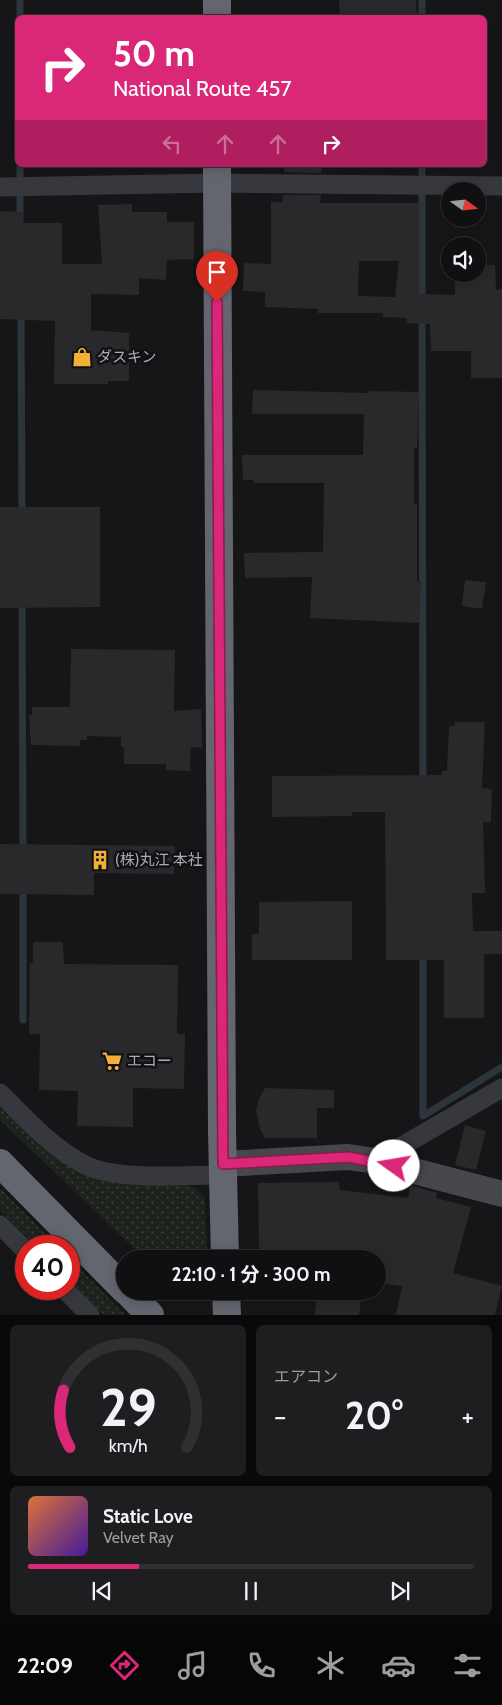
<!DOCTYPE html>
<html lang="ja">
<meta charset="utf-8">
<style>
body{margin:0;font-family:Cabin,"Noto Sans JP",sans-serif;background:#1e1e20;color:#f1f3f6;height:100vh;display:flex;flex-direction:column;font-size:19px;white-space:nowrap}
*{box-sizing:border-box;margin:0}
p{font-size:16px;color:#9c9d9f}
.icon{flex:none;width:28px;height:28px;fill:none;stroke:currentColor;stroke-width:2;stroke-linecap:round;stroke-linejoin:round}
.map{position:relative;height:1315px;overflow:hidden}
.side{display:flex;flex-direction:column;gap:10px;padding:10px;background:#09090a;flex:1}
.side>*{flex:none}
.banner{position:absolute;left:15px;top:15px;width:472px;height:152px;border-radius:8px;box-shadow:0 2px 12px #0003,0 0 0 1px #303032;background:#db2777;color:#fff;overflow:hidden}
.needle{width:32px;rotate:105deg}
.controls{position:absolute;left:441px;top:182px;display:grid;gap:10px}
.controls a{display:grid;place-items:center;width:45px;height:45px;border-radius:50%;background:#101012;box-shadow:0 2px 12px #0003,0 0 0 1px #303032;font-size:25px}
.speed{position:absolute;left:15px;top:1235px;display:flex;gap:10px;font-size:25px;font-weight:700;text-align:center}
.speed>*{display:grid;place-content:center;width:65px;height:65px;border-radius:50%;background:#101012;box-shadow:0 2px 12px #0003,0 0 0 1px #303032;line-height:1}
.speed .limit{border:8px solid #d22;background:#fff;color:#111}
.pin{position:absolute;display:grid;place-items:center;width:42px;height:42px;color:#fff;margin:-51px -21px;border-radius:50% 50% 50% 0;rotate:-45deg;box-shadow:0 0 5px #0007}
.pin .icon{rotate:45deg}
.me{position:absolute;width:55px;margin:-28px;rotate:283deg;stroke-linejoin:round;filter:drop-shadow(0 0 4px #0008)}
.turn{display:flex;align-items:center;gap:18px;height:105px;padding:0 15px;font-size:22px}
.turn .icon{width:65px;height:65px;stroke-width:2.5}
.turn b{display:block;font-size:35px;line-height:42px}
.lanes{display:flex;align-items:center;height:48px;padding:0 15px;background:#0003;justify-content:center;gap:25px;direction:ltr}
.lanes .off{opacity:.35}
.big{font-size:38px;font-weight:700;line-height:1.1}
.side .card{flex:1;display:flex;flex-direction:column;justify-content:center;gap:8px;min-width:0;padding:0 18px;border-radius:8px;background:#1e1e20}
.side .dial{align-items:center;gap:0}
.dial svg{height:130px;overflow:visible;fill:none;stroke:#303032;stroke-width:7;stroke-linecap:round;text-anchor:middle}
.dial text{fill:#f1f3f6;stroke:none}
.song{display:flex;align-items:center;gap:15px}
.cover{width:60px;height:60px;border-radius:8px;background:linear-gradient(135deg,hsl(20 70% 55%),hsl(260 70% 35%))}
.played{height:5px;border-radius:2px;background:linear-gradient(90deg,#db2777 25%,#303032 25%)}
.keys{display:flex;justify-content:space-around;direction:ltr}
.heat{display:flex;justify-content:space-between;align-items:center;font-size:28px;direction:ltr}
.side .tiles{flex:1;display:grid;gap:10px;grid-template-columns:1fr 1fr}
.card:last-child{grid-column:span 2}
.trip{position:absolute;left:116px;top:1250px;width:270px;height:50px;border-radius:25px;background:#101012;box-shadow:0 2px 12px #0003,0 0 0 1px #303032;font-weight:700;line-height:50px;text-align:center}
.dock{display:flex;height:80px;justify-content:space-around;align-items:center;background:#060607;color:#9c9d9f}
.dock .icon{width:35px;height:35px}
.dock .on{color:#db2777}
.dock b{font-size:22px;color:#f1f3f6}
.map>svg:first-child{display:block}
.green{fill:url(#green-dots)}
.lines{fill:none;stroke-linecap:round;stroke-linejoin:round}
.stream{stroke:#2c353c;stroke-width:7}
.building{fill:#29292c;fill-rule:evenodd}
.street{stroke:#37383d;stroke-width:19}
.secondary{stroke:#45474d;stroke-width:26}
.highway{stroke:#63666e;stroke-width:28}
.route-casing{stroke:#8e194d;stroke-width:12}
.route{stroke:#db2777;stroke-width:9}
.labels{text-anchor:middle;dominant-baseline:central;stroke-width:5;stroke-linejoin:round;paint-order:stroke}
.poi-label{font-size:15px;fill:#a8adb8;stroke:#111113;text-anchor:start}
</style>
<div class="map">
<svg width="502" height="1315" viewBox="0 0 502 1315">
<defs>
<pattern id="green-dots" width="8" height="8" patternUnits="userSpaceOnUse" patternTransform="scale(1.25)"><rect width="8" height="8" fill="#1c231d"/><path d="M2 2h.1M6 6h.1" fill="none" stroke="#3a403c" stroke-width="1.8" stroke-linecap="round"/></pattern>
</defs>
<rect width="100%" height="100%" fill="#161618"/>
<path class="green" d="M0,1107l35,35 45,30 52,11 54,3 10,2 9,9 2,55 -3,7h-59l-145,-139z
M0,1188l57,58h-21l-36,-36z
M69,1258l56,57h-21l-35,-35z"/>
<g class="lines">
<path class="stream" d="M422,0v18
M20,18v-18
M20,165v55
M422,165v137
M21,310l1,205
M422,315l1,470
M22,600l1,252
M423,953v163l79,-49
M23,1020v-135"/>
</g>
<path class="building" d="M339,0h77l1,18h-77z
M285,165h37l-1,8 -37,-1z
M283,195h38l-1,8h99v91l36,1v-21h23v-9h17l1,25 6,-1v89h-31v-27h-40l-1,-27 -23,-1v-5l-24,-1v-4h-65v-4l-53,-2v-15l-22,-1 1,-28 27,1v-62h12zM359,261h40l-4,36 -37,-1z
M132,204v8h35v10h27v37l-27,1 -1,20 -27,-2v17l-48,-1v36l38,3v48h-21v3h-54l1,-63 -55,-2v-108l23,1v11h39v41h40l-4,-59z
M253,390l116,3v-2l50,1 -2,56h-3v56h3v78h4l-2,41 -109,-5 2,-41 -67,1 -1,-25 79,-1 1,-69h-70v-3h-11l-1,-25h121l1,-41h-112z
M0,507h100v100l-100,1z
M465,580l21,2 -4,27 -20,-3z
M71,649l104,1 -1,61 27,-2 1,39 -11,-1 -1,24 -24,-1v-6h-42v-17h-3v-10l-34,-1v4h-7v6l-49,-1 -2,-30h3v-8h38z
M455,722h30l-3,66 10,1 -1,33h-8l2,71h-13l1,38h29v23h-18v64h-40v-58h-58l-1,-148h-33v4l-80,1v-41l170,-1v-4h5l2,-45h6z
M0,844l175,2 -1,28 -80,-1v22l-94,-1z
M352,901v59h-100v-26h7v-32z
M33,942h30l1,22 114,1 -1,69h8l-1,55 -51,-1v39l-56,-1 1,-35 -39,-1 1,-56h-11l1,-71h3z
M265,1088l69,2v18h-17v30h-52l-5,-9 -4,-19 3,-11z
M465,1125l21,6 -10,39 -21,-5z
M339,1182l1,8 68,8 2,-13 27,8 -1,5 35,9 -18,66 49,13 -7,29h-99l6,-29 -24,-3v-24h-108v-10h-11l-1,-66z
M317,1291h45l-3,24h-44z"/>
<g class="lines">
<path class="street" d="M0,187l216,-4 286,3
M0,1093c26,26 52,55 85,72 33,16 101,10 138,10
M376,1161l126,-73
M0,1225l26,26
M64,1289l26,26"/>
<path class="secondary" d="M223,1164l125,-7 28,4 126,33"/>
<path class="highway" d="M217,18v-18
M217,165l5,966 3,128
M0,1163l125,127
M127,1291l23,24
M226,1291l1,24"/>
</g>
<g class="lines">
<defs>
<path id="route" d="M217,302l6,862 125,-7 46,9"/>
</defs>
<use href="#route" class="route-casing"/>
<use href="#route" class="route"/>
</g>
<defs>
<symbol id="shop-bare" viewBox="-9 -9 18 18"><path d="M-5-2.5h2.3a2.7 3.5 0 0 1 5.4 0H5L5.5 6h-11ZM-1.5-2.5h3a1.5 2.3 0 0 0-3 0Z" fill="#f2b134" stroke="#111113" stroke-width="2.5" paint-order="stroke"/></symbol>
<symbol id="building-bare" viewBox="-9 -9 18 18"><path d="M-4-6H4V6H1V3H-1V6H-4ZM-2.5-4.3h1.7v1.8h-1.7ZM.8-4.3h1.7v1.8H.8ZM-2.5-1h1.7V.8h-1.7ZM.8-1h1.7V.8H.8Z" fill="#f2b134" stroke="#111113" stroke-width="2.5" paint-order="stroke"/></symbol>
<symbol id="supermarket-bare" viewBox="-9 -9 18 18"><path d="M-6-5.5h2.5l.6 2H6L4.5 2H-2.5L-4.4-4H-6ZM-1.5 3.2a1.3 1.3 0 1 0 .1 0ZM3 3.2a1.3 1.3 0 1 0 .1 0Z" fill="#f2b134" stroke="#111113" stroke-width="2.5" paint-order="stroke"/></symbol>
</defs>
<g fill-rule="evenodd">
<use href="#shop-bare" x="68" y="343" width="28" height="28"/>
<use href="#building-bare" x="86" y="846" width="28" height="28"/>
<use href="#supermarket-bare" x="98" y="1047" width="28" height="28"/>
</g>
<g class="labels">
<g class="poi-label">
<text x="97" y="357">ダスキン</text>
<text x="115" y="860">(株)丸江 本社</text>
<text x="127" y="1061">エコー</text>
</g>
</g>
</svg>
<div class="controls">
<a><svg class="needle" viewBox="-14 -14 28 28"><path d="M0-13l5 13h-10z" fill="#e53935"/><path d="M0 13l5-13h-10z" fill="#9c9d9f"/></svg></a>
<a><svg class="icon" aria-label="sound" viewBox="0 0 24 24"><path d="M4 9h4l5-4v14l-5-4H4zM17 9q2 3 0 6"/></svg></a>
</div>
<div class="speed"><div class="limit">40</div></div>
<div class="pin" style="left:217px;top:302px;background:#d93025"><svg class="icon" aria-label="arrive" viewBox="0 0 24 24"><path d="M6 21V4h12l-3 4 3 4H6"/></svg></div>
<svg class="me" style="left:394px;top:1166px" viewBox="-20 -20 40 40"><circle r="19" fill="#fff"/><path d="M0-13L10 11 0 6-10 11z" fill="#db2777"/></svg>
<div class="trip">22:10 · 1 分 · 300 m</div>
<div class="banner">
<div class="turn"><svg class="icon" aria-label="right" viewBox="0 0 24 24"><path d="M7 20v-9h11M14 6l5 5-5 5"/></svg><div><b>50 m</b>National Route 457</div></div>
<div class="lanes"><svg class="icon off" aria-label="left" viewBox="0 0 24 24"><path d="M17 20v-9H6M10 6l-5 5 5 5"/></svg><svg class="icon off" aria-label="ahead" viewBox="0 0 24 24"><path d="M12 20V5M6 11l6-6 6 6"/></svg><svg class="icon off" aria-label="ahead" viewBox="0 0 24 24"><path d="M12 20V5M6 11l6-6 6 6"/></svg><svg class="icon" aria-label="right" viewBox="0 0 24 24"><path d="M7 20v-9h11M14 6l5 5-5 5"/></svg></div>
</div>
</div>
<section class="side">
<div class="tiles">
<div class="card dial"><svg viewBox="0 0 100 80">
<path d="M14 69A42 42 0 1 1 86 69"/>
<path d="M14 69A42 42 0 0 1 10 34" stroke="#db2777"/>
<text x="50" y="56" font-size="32" font-weight="700">29</text>
<text x="50" y="72" font-size="11">km/h</text>
</svg></div>
<div class="card"><p>エアコン</p>
<div class="heat"><a>−</a><b class="big">20°</b><a>+</a></div>
</div>
<div class="card">
<div class="song"><i class="cover"></i><div><b>Static Love</b><p>Velvet Ray</p></div></div>
<div class="played"></div>
<div class="keys"><svg class="icon" aria-label="previous" viewBox="0 0 24 24"><path d="M18 5L8 12l10 7zM5 5v14"/></svg><svg class="icon" aria-label="pause" viewBox="0 0 24 24"><path d="M8 5v14M16 5v14"/></svg><svg class="icon" aria-label="next" viewBox="0 0 24 24"><path d="M6 5l10 7-10 7zM19 5v14"/></svg></div>
</div>
</div>
</section>
<nav class="dock">
<b>22:09</b>
<svg class="icon on" aria-label="directions" viewBox="0 0 24 24"><path d="M12 3l9 9-9 9-9-9zM9 14v-3h6M13 9l2 2-2 2"/></svg>
<svg class="icon" aria-label="music" viewBox="0 0 24 24"><path d="M9 18V5l10-2v13"/><circle cx="6" cy="18" r="3"/><circle cx="16" cy="16" r="3"/></svg>
<svg class="icon" aria-label="phone" viewBox="0 0 24 24"><path d="M5 4h4l2 5-3 2q2 4 5 5l2-3 5 2v4C11 20 4 13 5 4z"/></svg>
<svg class="icon" aria-label="climate" viewBox="0 0 24 24"><path d="M12 3v18M4 7l16 10M4 17L20 7"/></svg>
<svg class="icon" aria-label="car" viewBox="0 0 24 24"><path d="M5 17H2v-5l4-1 3-4h7l3 4 3 1v5h-3M9 17h6M6 11h13"/><circle cx="7" cy="17" r="2"/><circle cx="17" cy="17" r="2"/></svg>
<svg class="icon" aria-label="filters" viewBox="0 0 24 24"><path d="M4 7h16M4 17h16"/><circle cx="9" cy="7" r="2"/><circle cx="15" cy="17" r="2"/></svg>
</nav>
